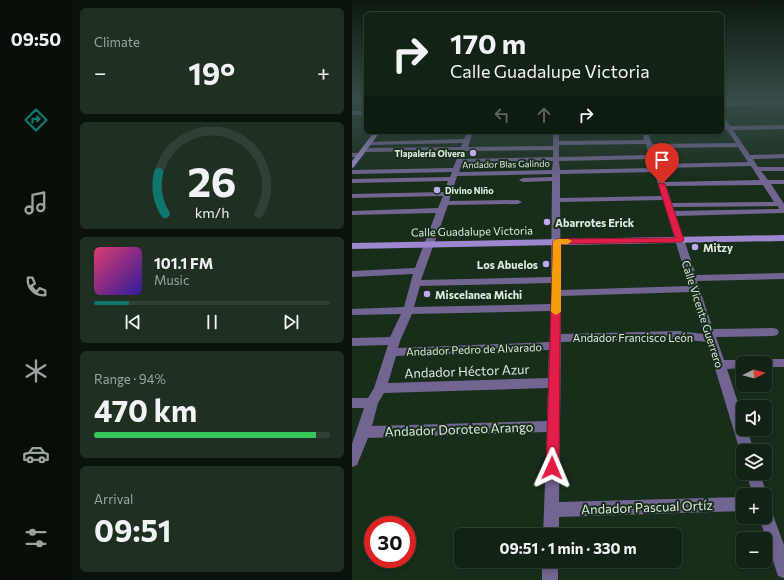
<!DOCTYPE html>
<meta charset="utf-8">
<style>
body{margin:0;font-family:Commissioner,sans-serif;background:#1f2f22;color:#f1f3f6;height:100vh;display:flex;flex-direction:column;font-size:15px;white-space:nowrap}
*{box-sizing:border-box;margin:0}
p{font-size:13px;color:#9ca4a0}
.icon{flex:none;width:22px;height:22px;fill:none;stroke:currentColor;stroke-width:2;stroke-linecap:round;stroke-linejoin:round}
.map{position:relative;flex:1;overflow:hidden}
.sheet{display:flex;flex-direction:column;gap:8px;padding:8px;background:#0a130b;width:280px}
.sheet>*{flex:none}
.top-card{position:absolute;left:12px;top:12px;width:360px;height:122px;border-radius:6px;box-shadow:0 2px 6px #0003,0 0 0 1px #313f34;background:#122214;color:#f1f3f6;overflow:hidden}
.needle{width:26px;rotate:84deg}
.buttons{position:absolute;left:384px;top:356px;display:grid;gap:8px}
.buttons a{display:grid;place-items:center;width:36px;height:36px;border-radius:6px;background:#122214;box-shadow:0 2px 6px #0003,0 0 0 1px #313f34;font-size:20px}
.speed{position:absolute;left:12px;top:516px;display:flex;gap:8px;font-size:20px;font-weight:700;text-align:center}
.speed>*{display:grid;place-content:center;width:52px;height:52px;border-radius:50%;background:#122214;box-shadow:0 2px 6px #0003,0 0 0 1px #313f34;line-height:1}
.speed .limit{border:6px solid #d22;background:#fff;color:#111}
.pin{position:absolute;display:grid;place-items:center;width:34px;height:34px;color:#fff;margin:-41px -17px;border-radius:50% 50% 50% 0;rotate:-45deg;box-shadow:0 0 4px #0007}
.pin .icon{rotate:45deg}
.me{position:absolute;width:44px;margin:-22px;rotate:1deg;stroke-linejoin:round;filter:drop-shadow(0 0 3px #0008)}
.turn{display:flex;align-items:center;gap:14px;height:84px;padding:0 20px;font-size:18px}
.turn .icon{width:52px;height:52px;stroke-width:2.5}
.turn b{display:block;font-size:28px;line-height:34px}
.lanes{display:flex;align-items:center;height:38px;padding:0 20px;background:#0003;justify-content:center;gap:20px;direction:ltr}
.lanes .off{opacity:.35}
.big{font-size:30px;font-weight:700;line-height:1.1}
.sheet .tile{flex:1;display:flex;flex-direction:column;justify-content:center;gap:6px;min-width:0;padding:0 14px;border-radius:6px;background:#1f2f22}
.sheet .dial{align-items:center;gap:0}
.dial svg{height:104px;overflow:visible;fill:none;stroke:#313f34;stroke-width:7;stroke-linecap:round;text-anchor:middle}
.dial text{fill:#f1f3f6;stroke:none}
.song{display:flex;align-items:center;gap:12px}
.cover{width:48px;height:48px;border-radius:6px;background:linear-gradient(135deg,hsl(340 70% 55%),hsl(250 70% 35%))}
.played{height:4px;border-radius:2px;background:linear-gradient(90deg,#0f766e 15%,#313f34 15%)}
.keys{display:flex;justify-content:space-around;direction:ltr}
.heat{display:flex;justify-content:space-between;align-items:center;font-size:22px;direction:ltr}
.charge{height:6px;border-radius:3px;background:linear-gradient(90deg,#34c759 94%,#313f34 0)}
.trip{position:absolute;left:102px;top:528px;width:228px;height:40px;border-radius:6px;background:#122214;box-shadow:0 2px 6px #0003,0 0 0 1px #313f34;font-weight:700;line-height:40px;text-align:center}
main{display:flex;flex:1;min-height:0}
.tabs{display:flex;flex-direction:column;width:72px;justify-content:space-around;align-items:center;background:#070e08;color:#9ca4a0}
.tabs .icon{width:28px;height:28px}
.tabs .current{color:#0f766e}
.tabs b{font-size:18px;color:#f1f3f6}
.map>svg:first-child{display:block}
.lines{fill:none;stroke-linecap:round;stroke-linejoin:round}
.street{fill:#726592;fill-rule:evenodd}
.secondary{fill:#9d87cf;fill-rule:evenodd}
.route{fill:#e11d48;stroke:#92132f}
.slow{fill:#f59e0b}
.poi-dot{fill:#bfa9f4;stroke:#182d1a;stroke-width:1.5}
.labels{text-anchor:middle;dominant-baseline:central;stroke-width:4;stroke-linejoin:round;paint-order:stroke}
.far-poi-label{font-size:9px;font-weight:bold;fill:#deebde;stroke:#182d1a;text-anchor:end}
.far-street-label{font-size:9px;fill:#deebde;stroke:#182d1a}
.poi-label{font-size:11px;font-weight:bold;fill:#deebde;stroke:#182d1a;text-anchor:start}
.street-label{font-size:11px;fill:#deebde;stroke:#182d1a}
.near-street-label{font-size:13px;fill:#deebde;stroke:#182d1a}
</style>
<main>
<nav class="tabs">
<b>09:50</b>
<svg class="icon current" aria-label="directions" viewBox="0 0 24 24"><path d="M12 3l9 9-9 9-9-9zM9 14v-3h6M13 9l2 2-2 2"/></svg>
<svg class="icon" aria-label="music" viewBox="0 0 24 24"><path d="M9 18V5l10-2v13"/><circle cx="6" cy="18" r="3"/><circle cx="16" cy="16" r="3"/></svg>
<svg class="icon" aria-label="phone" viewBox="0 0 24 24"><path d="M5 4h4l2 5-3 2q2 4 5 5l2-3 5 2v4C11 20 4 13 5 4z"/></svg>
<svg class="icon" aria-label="climate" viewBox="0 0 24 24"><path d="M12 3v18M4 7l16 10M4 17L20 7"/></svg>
<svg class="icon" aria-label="car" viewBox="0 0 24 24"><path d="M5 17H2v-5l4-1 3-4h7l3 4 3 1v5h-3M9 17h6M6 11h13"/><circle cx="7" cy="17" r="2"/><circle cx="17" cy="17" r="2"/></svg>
<svg class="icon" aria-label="filters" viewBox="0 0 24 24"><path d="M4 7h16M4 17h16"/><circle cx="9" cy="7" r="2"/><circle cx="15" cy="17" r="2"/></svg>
</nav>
<section class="sheet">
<div class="tile"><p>Climate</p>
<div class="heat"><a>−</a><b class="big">19°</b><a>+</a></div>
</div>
<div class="tile dial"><svg viewBox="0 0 100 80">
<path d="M14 69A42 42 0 1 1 86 69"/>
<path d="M14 69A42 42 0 0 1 9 37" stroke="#0f766e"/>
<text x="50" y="56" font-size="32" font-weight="700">26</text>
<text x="50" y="72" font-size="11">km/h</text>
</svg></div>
<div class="tile">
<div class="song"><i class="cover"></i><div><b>101.1 FM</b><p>Music</p></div></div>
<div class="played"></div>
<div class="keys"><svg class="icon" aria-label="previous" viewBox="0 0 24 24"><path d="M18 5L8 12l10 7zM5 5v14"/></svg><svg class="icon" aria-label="pause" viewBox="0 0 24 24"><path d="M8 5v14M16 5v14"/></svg><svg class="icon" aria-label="next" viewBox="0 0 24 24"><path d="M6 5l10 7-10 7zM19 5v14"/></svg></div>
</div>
<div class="tile"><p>Range · 94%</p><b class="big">470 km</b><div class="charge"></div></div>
<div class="tile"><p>Arrival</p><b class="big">09:51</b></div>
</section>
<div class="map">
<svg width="432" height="580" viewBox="0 0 432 580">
<rect width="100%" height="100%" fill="#182d1a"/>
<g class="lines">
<path class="street" d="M432,101v4l-62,1v-4z
M0,111h14v4h-14z
M370,116l2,1 6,9 54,-1v4l-51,1 17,25 34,-1v4l-31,1 5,8h26v4h-23l7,9h16v4h-13l13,20v9l-108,3 20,59 88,-2v6l-87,2 16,48 60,-1 4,1 2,3 -2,3 -4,1 -57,1 8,23h19l5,3h-5v5l-16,1 16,49v11h4l7,22h-11v5l-3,-5 -33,-109 -28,-3 -118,3 -2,160 184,-5v14l-184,6v18h-16l4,-103 -179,6 -11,27 -5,2v-23l12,-36h-12v-10h16l6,-10 14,-43 -36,1v-8l38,-1 11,-23 -49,1v-6l52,-2 9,-33 -61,3v-6l63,-3 21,-55 -84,2v-4l86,-3 5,-12 -91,2v-4l92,-2 4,-11 -96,2v-4l98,-2 2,-5 -100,2v-4l101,-2 7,-17 -96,1 -3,-2 3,-2 97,-1 2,-4 -93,2 -3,-2 1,-1 96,-3 3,-7h6l-5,15 85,-1v-14h6v9l85,-1 -2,-8h6l4,12 84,-1 -9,-13 -5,-1v-2l2,-1 -2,-4zM294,144l3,11 -90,2v-12zM386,147l10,15 -89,2 -6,-16zM201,150v7l-90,2 3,-8zM298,159l3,9 -93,2 -1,-9zM201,161l-1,9 -93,2 3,-9zM399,166l9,14 -95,2 -5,-14zM302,172l8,24 -102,2v-24zM200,174v3l-29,1 -4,2 4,2 29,-1 -1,96 -130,3 27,-75 70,-1 4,-2 -4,-2 -69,1 8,-25zM411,185l11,17 -102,1 -6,-17zM311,200l26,86 -128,4 -1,-88zM426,206l1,3 -105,2 -1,-4zM199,283v21l-137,3 6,-21zM339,292l13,42 -25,-3 -118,3v-38zM199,311l-1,31 -152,6 2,-7 12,-27zM197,350l-1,28 -160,5 8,-27zM196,388l-1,33 -175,5 6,-23 6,-10z
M0,153h9l3,2 -3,2h-9z
M413,359h19v8h-19v-4h-6l2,-3z
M394,473h14l7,22 -2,5v-5h-12z
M413,505l5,2 14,38v33l-6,-2 -2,-6 -17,-53h6z
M190,561h16v19h-16z"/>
<path class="secondary" d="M22,132h6l-26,35 -2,1v-7z
M432,235v6l-432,8v-6z"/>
</g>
<linearGradient id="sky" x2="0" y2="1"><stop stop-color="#0d190e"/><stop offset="0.55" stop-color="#374c49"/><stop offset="1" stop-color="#374c49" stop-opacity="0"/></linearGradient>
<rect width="432" height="180" fill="url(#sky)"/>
<path class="route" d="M307,183l6,1 19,56 -2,2 -121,2 -2,224 -2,4 -5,2 -4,-2 -2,-4 7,-227 4,-2 118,-1 -17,-54z"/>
<path class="slow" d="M205,239h11l4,2 -4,3h-7v68l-5,3 -5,-3 2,-71z"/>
<g class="poi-dot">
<circle cx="121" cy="153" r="4"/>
<circle cx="85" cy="190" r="4"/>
<circle cx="195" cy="222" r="4"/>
<circle cx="343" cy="247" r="4"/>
<circle cx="194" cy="264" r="4"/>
<circle cx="75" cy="294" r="4"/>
</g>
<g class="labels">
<g class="far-poi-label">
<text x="113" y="153">Tlapalería Olvera</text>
<text x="93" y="190" text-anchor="start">Divino Niño</text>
</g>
<g class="far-street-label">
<text transform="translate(154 164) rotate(-1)">Andador Blas Galindo</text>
</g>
<g class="poi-label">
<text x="203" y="222">Abarrotes Erick</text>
<text x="351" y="247">Mitzy</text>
<text x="186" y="264" text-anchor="end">Los Abuelos</text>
<text x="83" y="294">Miscelanea Michi</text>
</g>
<g class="street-label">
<text transform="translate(120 231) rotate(-1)">Calle Guadalupe Victoria</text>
<text transform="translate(351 314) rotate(72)">Calle Vicente Guerrero</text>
<text x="281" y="337">Andador Francisco León</text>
<text transform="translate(122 349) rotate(-2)">Andador Pedro de Alvarado</text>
</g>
<g class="near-street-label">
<text transform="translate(115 371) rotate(-2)">Andador Héctor Azur</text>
<text transform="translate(107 429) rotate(-2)">Andador Doroteo Arango</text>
<text transform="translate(295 507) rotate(-2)">Andador Pascual Ortíz</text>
</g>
</g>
</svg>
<div class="buttons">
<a><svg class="needle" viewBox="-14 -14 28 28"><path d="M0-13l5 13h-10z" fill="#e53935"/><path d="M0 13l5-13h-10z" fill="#9ca4a0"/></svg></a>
<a><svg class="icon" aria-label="sound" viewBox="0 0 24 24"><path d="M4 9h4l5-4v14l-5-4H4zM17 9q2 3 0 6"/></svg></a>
<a><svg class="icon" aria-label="layers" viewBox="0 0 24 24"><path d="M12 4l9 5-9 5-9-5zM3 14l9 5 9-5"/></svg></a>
<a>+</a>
<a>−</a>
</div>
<div class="speed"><div class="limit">30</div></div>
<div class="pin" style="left:310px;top:184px;background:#d93025"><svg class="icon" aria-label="arrive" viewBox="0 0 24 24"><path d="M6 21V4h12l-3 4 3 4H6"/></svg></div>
<svg class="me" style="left:200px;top:468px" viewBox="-20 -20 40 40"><path d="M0-17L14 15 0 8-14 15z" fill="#e11d48" stroke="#fff" stroke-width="4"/></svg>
<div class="trip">09:51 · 1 min · 330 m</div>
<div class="top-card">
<div class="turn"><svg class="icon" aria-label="right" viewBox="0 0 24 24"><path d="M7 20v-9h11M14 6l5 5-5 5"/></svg><div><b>170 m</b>Calle Guadalupe Victoria</div></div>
<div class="lanes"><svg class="icon off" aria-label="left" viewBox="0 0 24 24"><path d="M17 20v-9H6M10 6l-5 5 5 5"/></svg><svg class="icon off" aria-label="ahead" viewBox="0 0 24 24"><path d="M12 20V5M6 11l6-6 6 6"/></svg><svg class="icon" aria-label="right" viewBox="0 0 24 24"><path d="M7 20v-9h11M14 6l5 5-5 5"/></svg></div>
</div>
</div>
</main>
